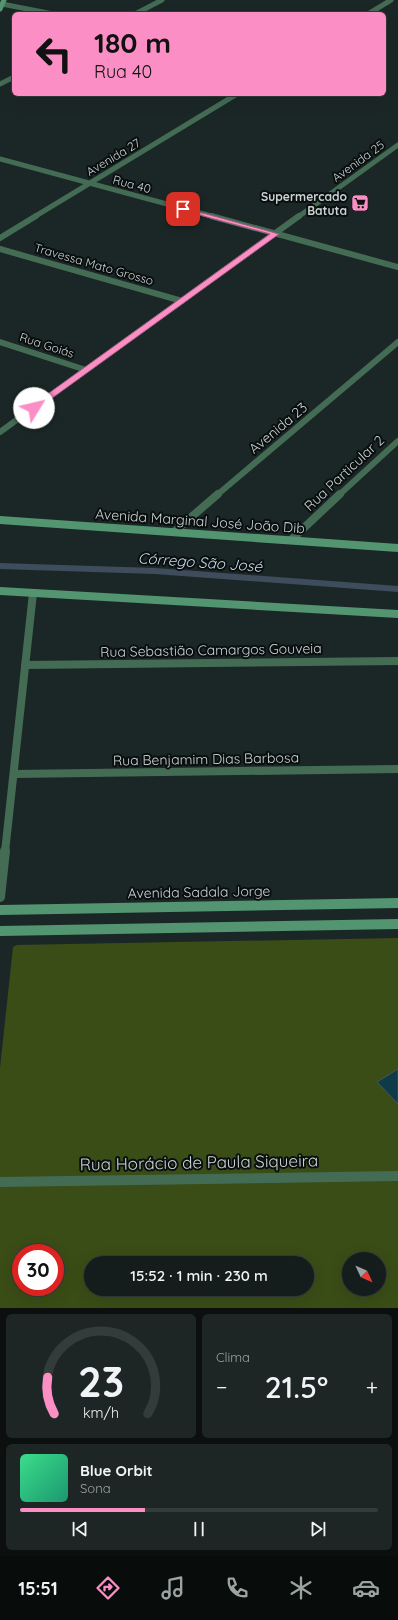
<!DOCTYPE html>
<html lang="pt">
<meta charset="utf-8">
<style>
body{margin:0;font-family:Quicksand,sans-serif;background:#1d2625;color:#f1f3f6;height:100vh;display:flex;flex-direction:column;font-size:15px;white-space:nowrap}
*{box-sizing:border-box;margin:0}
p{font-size:13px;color:#9da2a3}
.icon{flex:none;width:22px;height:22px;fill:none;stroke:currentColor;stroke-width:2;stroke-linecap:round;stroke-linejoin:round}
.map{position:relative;height:1308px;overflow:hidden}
.panel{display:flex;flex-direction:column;gap:6px;padding:6px;background:#0b100f;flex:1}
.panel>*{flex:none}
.banner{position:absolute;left:12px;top:12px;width:374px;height:84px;border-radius:6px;box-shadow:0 4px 16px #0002,0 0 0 1px #333b3b;background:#fb8fc5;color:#111;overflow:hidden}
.needle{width:26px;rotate:134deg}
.buttons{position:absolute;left:342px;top:1252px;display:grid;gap:8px}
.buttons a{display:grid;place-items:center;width:44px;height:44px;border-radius:50%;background:#141d1c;box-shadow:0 4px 16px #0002,0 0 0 1px #333b3b;font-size:20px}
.speed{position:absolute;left:12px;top:1244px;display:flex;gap:8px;font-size:20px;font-weight:700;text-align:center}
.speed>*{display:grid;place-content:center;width:52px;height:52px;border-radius:50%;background:#141d1c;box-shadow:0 4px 16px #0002,0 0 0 1px #333b3b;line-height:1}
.speed .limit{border:6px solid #d22;background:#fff;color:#111}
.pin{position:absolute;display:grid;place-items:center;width:34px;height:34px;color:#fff;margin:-17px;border-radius:8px;box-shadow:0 2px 6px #0006}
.me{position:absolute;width:44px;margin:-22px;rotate:54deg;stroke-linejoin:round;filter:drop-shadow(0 0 3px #0008)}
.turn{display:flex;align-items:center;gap:14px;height:84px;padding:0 16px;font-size:18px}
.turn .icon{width:52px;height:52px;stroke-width:2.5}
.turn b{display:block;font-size:28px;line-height:34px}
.big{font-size:30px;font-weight:600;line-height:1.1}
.panel .widget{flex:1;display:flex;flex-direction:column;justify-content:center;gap:6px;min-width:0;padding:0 14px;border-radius:6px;background:#1d2625}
.panel .dial{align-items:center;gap:0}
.dial svg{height:104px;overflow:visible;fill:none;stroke:#333b3b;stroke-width:7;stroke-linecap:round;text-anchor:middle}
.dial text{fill:#f1f3f6;stroke:none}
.song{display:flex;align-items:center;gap:12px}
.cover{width:48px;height:48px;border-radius:6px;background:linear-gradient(135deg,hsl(150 70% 55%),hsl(160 70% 35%))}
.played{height:4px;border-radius:2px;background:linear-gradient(90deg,#fb8fc5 35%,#333b3b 35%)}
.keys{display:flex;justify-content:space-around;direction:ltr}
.heat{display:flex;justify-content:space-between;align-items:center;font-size:22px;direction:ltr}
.panel .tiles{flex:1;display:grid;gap:6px;grid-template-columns:1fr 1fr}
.widget:last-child{grid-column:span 2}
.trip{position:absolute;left:84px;top:1256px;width:230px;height:40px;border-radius:20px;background:#141d1c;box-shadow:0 4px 16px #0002,0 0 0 1px #333b3b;font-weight:600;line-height:40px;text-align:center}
.tabs{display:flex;height:64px;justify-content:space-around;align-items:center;background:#080c0b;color:#9da2a3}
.tabs .icon{width:28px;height:28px}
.tabs .active{color:#fb8fc5}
.tabs b{font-size:18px;color:#f1f3f6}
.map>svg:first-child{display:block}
.green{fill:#3a4d16;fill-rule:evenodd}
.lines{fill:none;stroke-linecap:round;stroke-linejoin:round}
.stream{stroke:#3f4c5c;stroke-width:6}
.building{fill:#0f3b48;stroke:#4a5559}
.street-far3{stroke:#446c55;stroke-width:5}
.street-far2{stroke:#446c55;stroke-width:6}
.street-far1{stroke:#446c55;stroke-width:8}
.street{stroke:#446c55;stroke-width:10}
.secondary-far2{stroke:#539570;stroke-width:5}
.secondary-far1{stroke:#539570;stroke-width:8}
.secondary{stroke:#539570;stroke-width:10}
.route{fill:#fb8fc5;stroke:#a35d80}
.labels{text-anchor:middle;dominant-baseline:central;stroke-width:4;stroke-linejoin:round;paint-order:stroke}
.far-street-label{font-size:12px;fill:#ccd3d3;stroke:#090e0e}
.far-poi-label{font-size:12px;font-weight:bold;fill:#ccd3d3;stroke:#090e0e;text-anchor:end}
.street-label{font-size:14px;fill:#ccd3d3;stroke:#090e0e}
.water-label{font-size:15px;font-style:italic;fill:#cbdaee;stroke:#090e0e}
.near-street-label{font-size:17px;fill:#ccd3d3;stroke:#090e0e}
</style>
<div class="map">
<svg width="398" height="1308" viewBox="0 0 398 1308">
<rect width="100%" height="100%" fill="#1b2726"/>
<path class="green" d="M398,938v370h-398v-240l13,-121 4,-2zM21,1253h34v34h-34zM349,1259h30v30h-30zM91,1263h216v26h-216z"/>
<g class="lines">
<path class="stream" d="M0,566l155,5 243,18"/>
</g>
<path class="building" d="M398,1069v35l-21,-22z"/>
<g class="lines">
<path class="street-far3" d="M2,4l51,10
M135,14l27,-14
M368,14l23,-14
M0,84l14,-7
M0,159l215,58
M34,217l203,-123
M298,217l100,-72"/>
<path class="street-far2" d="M211,216l187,51
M0,238l36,-22
M0,249l182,52
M0,342l86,28
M0,432l299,-216
M217,495l181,-153
M339,495l59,-54"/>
<path class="street-far1" d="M174,532l44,-38
M291,540l49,-46
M25,665l373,-4
M14,774l384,-5
M5,852l28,-259"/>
<path class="street" d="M0,897l5,-46
M0,1182l398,-6"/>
<path class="secondary-far2" d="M0,9l4,-9"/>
<path class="secondary-far1" d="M0,520l398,28
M0,591l398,23"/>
<path class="secondary" d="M0,910l398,-7
M0,931l398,-7"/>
</g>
<path class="route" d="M181,207l98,27 -242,175h-6v-3l239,-172 -89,-24z"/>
<defs>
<symbol id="supermarket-square" viewBox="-11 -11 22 22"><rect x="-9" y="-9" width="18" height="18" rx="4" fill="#fb8fc5" stroke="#090e0e"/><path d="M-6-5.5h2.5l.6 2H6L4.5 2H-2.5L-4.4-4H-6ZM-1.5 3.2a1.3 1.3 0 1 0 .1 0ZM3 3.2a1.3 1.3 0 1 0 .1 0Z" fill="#111"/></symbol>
</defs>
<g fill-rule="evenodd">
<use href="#supermarket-square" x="350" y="193" width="20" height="20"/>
</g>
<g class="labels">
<g class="far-street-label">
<text transform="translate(113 157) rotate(-31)">Avenida 27</text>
<text transform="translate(358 161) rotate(-36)">Avenida 25</text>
<text transform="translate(132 184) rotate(15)">Rua 40</text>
<text transform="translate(94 264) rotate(16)">Travessa Mato Grosso</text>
<text transform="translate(47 345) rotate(18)">Rua Goiás</text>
</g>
<g class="far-poi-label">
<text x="347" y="196">Supermercado<tspan x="347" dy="14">Batuta</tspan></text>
</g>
<g class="street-label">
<text transform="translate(278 428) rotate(-40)">Avenida 23</text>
<text transform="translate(344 473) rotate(-43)">Rua Particular 2</text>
<text transform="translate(200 521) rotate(4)">Avenida Marginal José João Dib</text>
<text transform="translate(211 650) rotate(-1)">Rua Sebastião Camargos Gouveia</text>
<text transform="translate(206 759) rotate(-1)">Rua Benjamim Dias Barbosa</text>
<text transform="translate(199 892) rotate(-1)">Avenida Sadala Jorge</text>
</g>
<g class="water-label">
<text transform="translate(200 562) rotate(4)">Córrego São José</text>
</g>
<g class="near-street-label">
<text transform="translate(199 1162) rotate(-1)">Rua Horácio de Paula Siqueira</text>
</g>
</g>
</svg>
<div class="buttons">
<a><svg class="needle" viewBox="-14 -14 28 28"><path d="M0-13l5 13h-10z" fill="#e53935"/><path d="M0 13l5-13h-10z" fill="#9da2a3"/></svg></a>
</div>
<div class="speed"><div class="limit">30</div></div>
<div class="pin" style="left:183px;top:209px;background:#d93025"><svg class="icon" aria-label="arrive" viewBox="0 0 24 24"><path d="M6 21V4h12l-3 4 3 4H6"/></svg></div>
<svg class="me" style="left:34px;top:408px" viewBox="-20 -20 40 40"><circle r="19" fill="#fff"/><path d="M0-13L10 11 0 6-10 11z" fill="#fb8fc5"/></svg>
<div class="trip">15:52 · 1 min · 230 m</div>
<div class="banner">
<div class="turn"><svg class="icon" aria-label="left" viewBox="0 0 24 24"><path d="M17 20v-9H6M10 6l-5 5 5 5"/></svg><div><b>180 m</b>Rua 40</div></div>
</div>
</div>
<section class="panel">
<div class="tiles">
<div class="widget dial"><svg viewBox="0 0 100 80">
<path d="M14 69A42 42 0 1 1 86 69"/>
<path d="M14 69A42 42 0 0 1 9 41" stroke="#fb8fc5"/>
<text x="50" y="56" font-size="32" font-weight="700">23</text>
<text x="50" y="72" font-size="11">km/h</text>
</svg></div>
<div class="widget"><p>Clima</p>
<div class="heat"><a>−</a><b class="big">21.5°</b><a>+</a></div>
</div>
<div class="widget">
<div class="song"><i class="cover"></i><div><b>Blue Orbit</b><p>Sona</p></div></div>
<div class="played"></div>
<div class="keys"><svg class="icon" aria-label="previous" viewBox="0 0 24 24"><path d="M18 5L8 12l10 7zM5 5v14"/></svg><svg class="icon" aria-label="pause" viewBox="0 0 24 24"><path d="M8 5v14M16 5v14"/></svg><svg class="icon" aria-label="next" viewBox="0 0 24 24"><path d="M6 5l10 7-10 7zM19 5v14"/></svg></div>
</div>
</div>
</section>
<nav class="tabs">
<b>15:51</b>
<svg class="icon active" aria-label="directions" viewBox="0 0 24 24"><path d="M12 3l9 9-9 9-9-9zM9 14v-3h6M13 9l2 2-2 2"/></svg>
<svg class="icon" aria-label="music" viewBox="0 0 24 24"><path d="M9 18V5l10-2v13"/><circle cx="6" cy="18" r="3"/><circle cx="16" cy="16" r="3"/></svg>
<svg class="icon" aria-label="phone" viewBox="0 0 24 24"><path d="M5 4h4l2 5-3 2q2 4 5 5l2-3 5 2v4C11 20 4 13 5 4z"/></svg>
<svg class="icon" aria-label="climate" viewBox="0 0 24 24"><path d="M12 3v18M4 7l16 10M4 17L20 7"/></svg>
<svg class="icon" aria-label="car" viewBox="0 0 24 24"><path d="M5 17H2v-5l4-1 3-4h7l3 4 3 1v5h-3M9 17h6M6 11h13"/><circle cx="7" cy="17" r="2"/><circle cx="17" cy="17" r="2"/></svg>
</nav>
